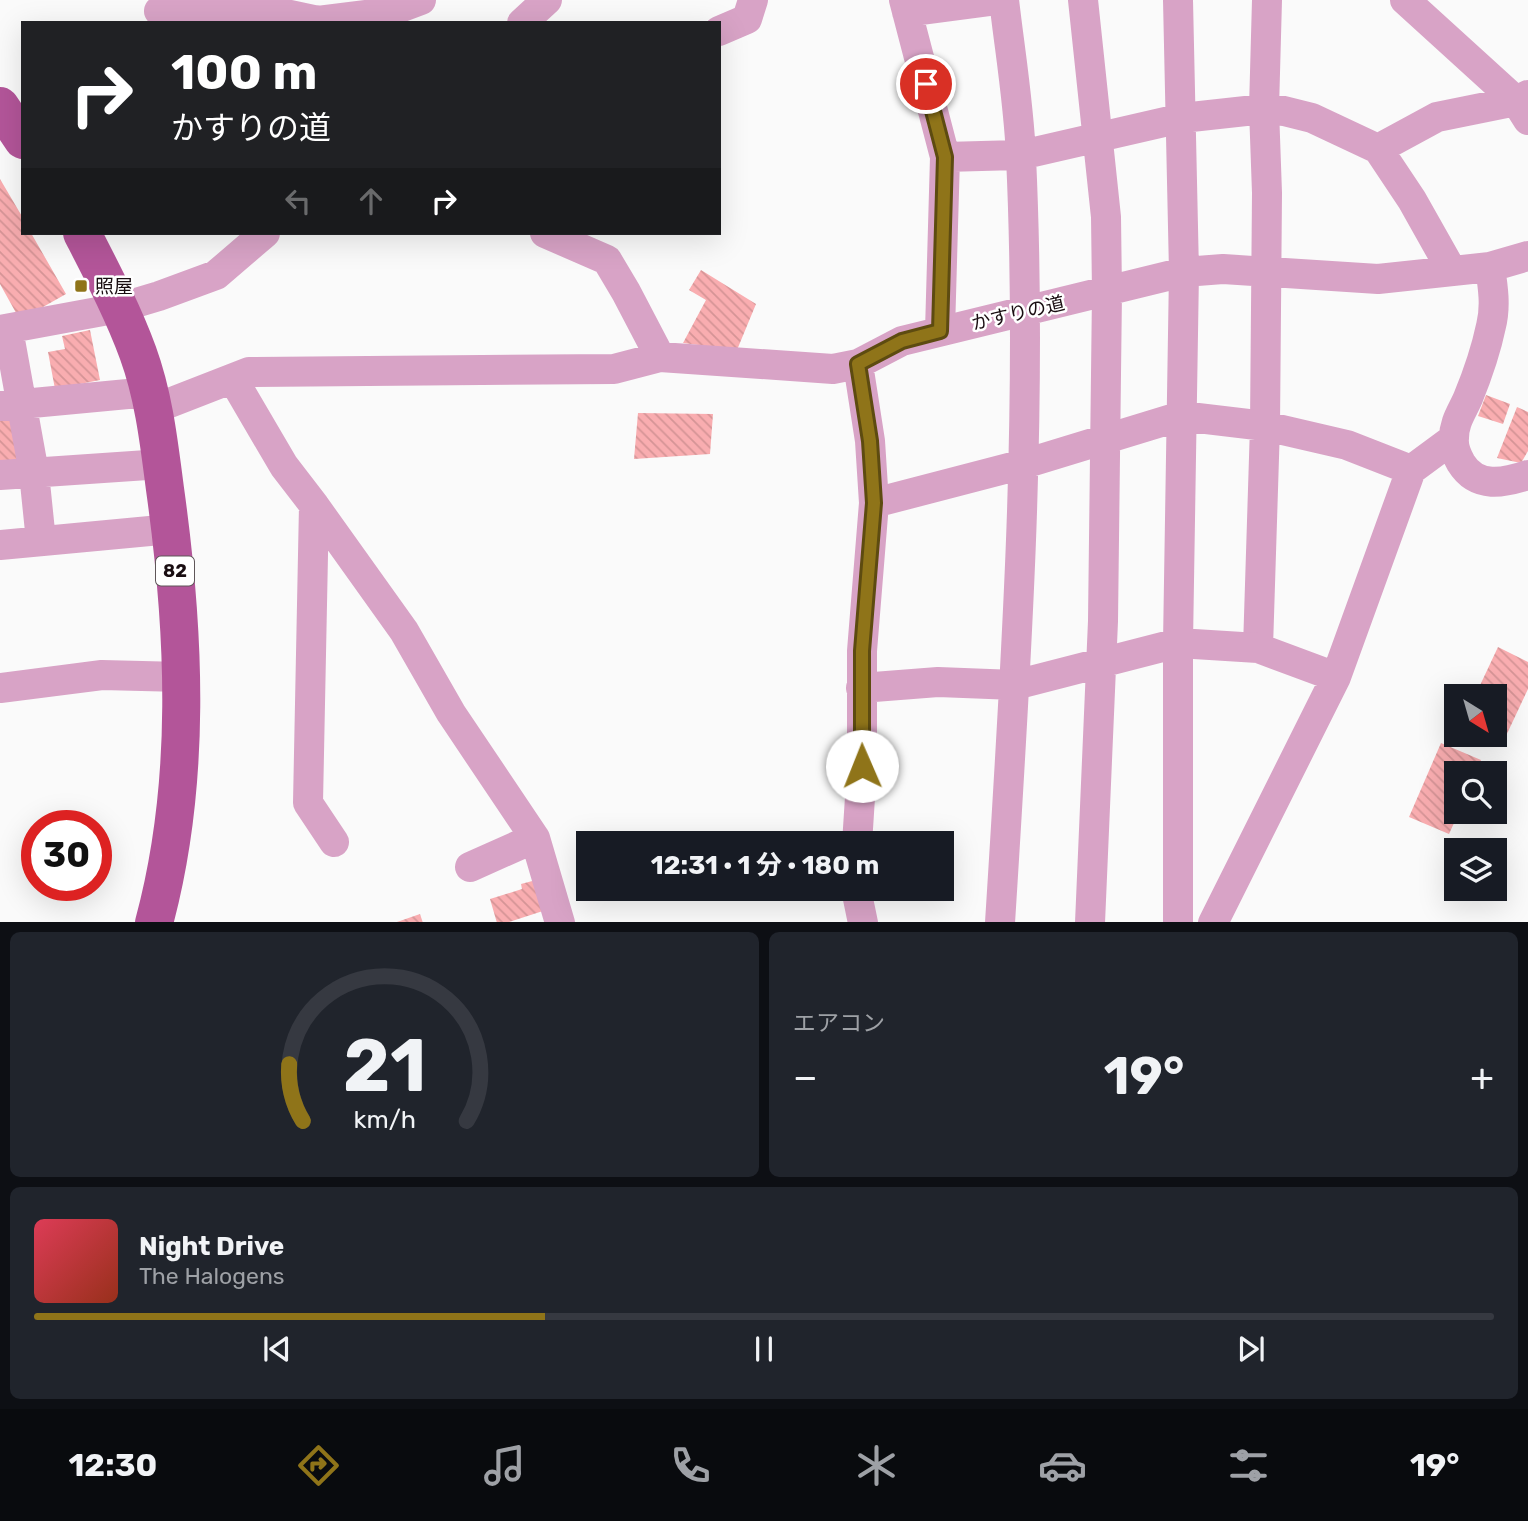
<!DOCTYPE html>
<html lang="ja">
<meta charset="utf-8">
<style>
body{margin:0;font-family:Rubik,"Noto Sans JP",sans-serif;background:#20242c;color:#f1f3f6;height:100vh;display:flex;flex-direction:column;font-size:26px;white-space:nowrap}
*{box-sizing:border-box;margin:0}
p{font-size:23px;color:#9ea1a6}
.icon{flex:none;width:38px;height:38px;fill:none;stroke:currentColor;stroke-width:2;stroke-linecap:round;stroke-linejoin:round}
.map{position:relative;height:922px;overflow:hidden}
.details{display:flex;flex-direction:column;gap:10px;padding:10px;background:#0d0f14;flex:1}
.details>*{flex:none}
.top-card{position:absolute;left:21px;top:21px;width:700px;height:214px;border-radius:0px;box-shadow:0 7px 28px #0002;background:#202124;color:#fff;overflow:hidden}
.needle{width:46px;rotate:143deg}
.fabs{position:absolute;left:1444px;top:684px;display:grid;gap:14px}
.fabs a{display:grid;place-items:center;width:63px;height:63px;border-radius:0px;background:#171b24;box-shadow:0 7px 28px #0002;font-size:35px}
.speed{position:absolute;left:21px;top:810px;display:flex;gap:14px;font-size:35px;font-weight:700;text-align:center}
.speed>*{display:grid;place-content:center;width:91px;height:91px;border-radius:50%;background:#171b24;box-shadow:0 7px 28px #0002;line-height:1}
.speed .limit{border:10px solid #d22;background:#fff;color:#111}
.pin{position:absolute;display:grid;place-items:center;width:60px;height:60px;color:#fff;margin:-30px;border:4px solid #fff;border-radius:50%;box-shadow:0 2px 7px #0007}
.me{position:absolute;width:77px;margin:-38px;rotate:359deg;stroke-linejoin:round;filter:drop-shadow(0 0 5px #0008)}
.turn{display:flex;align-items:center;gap:24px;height:147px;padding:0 35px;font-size:32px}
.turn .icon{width:91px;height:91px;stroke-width:2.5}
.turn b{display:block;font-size:49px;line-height:60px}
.lanes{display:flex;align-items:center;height:66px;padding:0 35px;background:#0003;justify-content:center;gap:35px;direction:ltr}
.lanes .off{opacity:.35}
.big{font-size:52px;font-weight:700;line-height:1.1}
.details .tile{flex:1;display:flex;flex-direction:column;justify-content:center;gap:10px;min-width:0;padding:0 24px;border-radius:10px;background:#20242c}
.details .dial{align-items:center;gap:0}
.dial svg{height:182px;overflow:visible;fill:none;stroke:#363941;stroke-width:7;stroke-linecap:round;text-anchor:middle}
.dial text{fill:#f1f3f6;stroke:none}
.song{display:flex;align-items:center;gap:21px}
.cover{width:84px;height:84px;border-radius:10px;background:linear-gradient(135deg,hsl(350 70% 55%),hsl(10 70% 35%))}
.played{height:7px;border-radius:4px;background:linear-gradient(90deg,#8f7419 35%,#363941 35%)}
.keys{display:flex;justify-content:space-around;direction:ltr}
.heat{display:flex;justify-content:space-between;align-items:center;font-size:38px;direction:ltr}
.details .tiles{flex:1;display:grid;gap:10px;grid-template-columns:1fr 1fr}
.tile:last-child{grid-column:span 2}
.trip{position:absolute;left:576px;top:831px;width:378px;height:70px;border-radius:0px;background:#171b24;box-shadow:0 7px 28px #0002;font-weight:700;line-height:70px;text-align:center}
.tab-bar{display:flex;height:112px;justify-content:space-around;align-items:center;background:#090b0e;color:#9ea1a6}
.tab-bar .icon{width:49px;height:49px}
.tab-bar .active{color:#8f7419}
.tab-bar b{font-size:32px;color:#f1f3f6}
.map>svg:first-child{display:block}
.building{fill:url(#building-back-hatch)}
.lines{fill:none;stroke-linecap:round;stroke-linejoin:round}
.minor{stroke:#d8a3c6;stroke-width:30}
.primary{stroke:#b35599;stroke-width:38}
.route-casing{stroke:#5d4b10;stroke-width:18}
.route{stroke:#8f7419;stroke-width:12}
.poi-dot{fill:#8f7419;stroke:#fff;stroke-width:2.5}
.labels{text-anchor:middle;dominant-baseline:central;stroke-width:5;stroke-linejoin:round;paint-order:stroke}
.shield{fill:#fff;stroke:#5f5659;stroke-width:2}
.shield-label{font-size:18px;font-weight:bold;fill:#1a0e12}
.poi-label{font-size:19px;fill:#1a0e12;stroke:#fff;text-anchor:start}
.street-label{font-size:19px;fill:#1a0e12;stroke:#fff}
</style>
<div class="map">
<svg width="1528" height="923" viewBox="0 0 1528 923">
<defs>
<pattern id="building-back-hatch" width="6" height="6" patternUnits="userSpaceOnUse" patternTransform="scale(1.75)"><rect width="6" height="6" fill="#f9adb0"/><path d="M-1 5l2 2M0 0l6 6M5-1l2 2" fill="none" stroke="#d59496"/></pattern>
</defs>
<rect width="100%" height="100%" fill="#fafafa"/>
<path class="building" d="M0,179l23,39v15h8l35,61 -46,26 -20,-36z
M701,270l55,34 -19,46 -54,-7 23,-43 -17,-10z
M90,330l10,50 -45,9 -7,-37 17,-3 -3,-13z
M1486,395l24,9 -7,20 -25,-8z
M1517,407l11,5v39l-7,12 -24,-5z
M638,413l75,1 -3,40 -76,5z
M13,414l9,49 -22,1v-48z
M1498,647l30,15v27l-23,49 -11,-4v-38h-19z
M1441,743l40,17 -5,14h-20v38h3l-10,22 -40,-17z
M536,880l10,30 -40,13h-9l-7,-24 32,-10 -1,-5z
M420,914l3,9h-26v-1z"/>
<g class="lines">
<path class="minor" d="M904,0l41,157 -5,174
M1083,0l23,217 1,75 -4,329 -13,302
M1405,0l111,101 12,19
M159,11l19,2 80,-5 60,13 71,-9 32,-12
M907,12l91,-12
M522,23l25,-23
M719,31l28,-12 6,-19
M1378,149l59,-32 79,-16 12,-6
M945,157l76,-2 161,-37 82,-9 20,2 28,7 66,31 34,51 40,71
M545,233l62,27 19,32 34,65
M1490,267c3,20 6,40 1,59 -5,24 -14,50 -23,72 -6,14 -14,24 -14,40 -1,9 3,18 7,25 16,26 43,20 67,12
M8,329l26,144 7,68
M0,330l119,-22 40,-12 57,-21 49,-42
M233,379l51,87 30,39 90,126 47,82 84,125 25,85
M0,406l149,-14
M154,409l95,-37 365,-3 46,-12 173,12 25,-5 44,-23 282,-69 39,-3 155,10 112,-12 38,-11
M0,475l162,-11
M874,503l150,-39 157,-48 84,10 82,19 64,25
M314,505l-6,298 26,39
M0,545l171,-16
M1258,648l7,-222 2,-233 -3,-84 3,-109
M0,688l102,-13 80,2
M861,688l77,-6 77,3 163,-42 80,5 78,29
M857,844l5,-78v-115l12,-148 -4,-62 -12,-77
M470,867l65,-29
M856,889l7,34
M1000,923c16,-255 33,-510 21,-766 -2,-52 -11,-105 -17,-157
M1178,923v-280l6,-371 -6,-272
M1213,923l123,-246 75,-207 42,-31"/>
<path class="primary" d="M0,106l23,34
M82,233c20,39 41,79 56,120 16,44 21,90 27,136 20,143 27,293 -11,434"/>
</g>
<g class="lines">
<defs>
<path id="route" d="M862,766v-115l12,-148 -4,-62 -12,-77 44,-23 38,-10 5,-174 -19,-73"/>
</defs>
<use href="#route" class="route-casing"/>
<use href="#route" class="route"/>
</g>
<rect class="poi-dot" x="74" y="279" width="14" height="14" rx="3.5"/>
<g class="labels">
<rect class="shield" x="156" y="556.5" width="38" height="29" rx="5"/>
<g class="shield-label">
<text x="175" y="571">82</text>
</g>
<g class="poi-label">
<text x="95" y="286">照屋</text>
</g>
<g class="street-label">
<text transform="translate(1018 313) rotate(-13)">かすりの道</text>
</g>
</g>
</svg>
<div class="fabs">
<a><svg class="needle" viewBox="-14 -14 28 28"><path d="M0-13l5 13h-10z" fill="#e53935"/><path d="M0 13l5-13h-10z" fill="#9ea1a6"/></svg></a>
<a><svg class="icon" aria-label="search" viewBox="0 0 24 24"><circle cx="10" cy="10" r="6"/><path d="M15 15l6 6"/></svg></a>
<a><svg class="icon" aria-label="layers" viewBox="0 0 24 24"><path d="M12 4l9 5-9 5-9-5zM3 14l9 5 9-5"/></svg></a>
</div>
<div class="speed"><div class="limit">30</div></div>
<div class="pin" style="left:926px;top:84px;background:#d93025"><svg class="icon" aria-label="arrive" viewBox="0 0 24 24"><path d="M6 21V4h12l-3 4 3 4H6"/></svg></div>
<svg class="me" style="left:862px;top:766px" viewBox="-20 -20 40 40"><circle r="19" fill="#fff"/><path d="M0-13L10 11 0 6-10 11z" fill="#8f7419"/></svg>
<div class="trip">12:31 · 1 分 · 180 m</div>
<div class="top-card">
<div class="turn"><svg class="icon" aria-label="right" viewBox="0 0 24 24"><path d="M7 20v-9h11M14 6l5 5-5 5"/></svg><div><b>100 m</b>かすりの道</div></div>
<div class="lanes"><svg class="icon off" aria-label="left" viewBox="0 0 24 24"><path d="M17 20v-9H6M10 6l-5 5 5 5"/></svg><svg class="icon off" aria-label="ahead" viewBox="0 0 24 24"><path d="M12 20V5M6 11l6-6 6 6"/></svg><svg class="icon" aria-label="right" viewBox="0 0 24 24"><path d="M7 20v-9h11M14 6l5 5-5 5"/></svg></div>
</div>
</div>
<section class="details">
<div class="tiles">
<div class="tile dial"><svg viewBox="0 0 100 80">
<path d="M14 69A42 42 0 1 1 86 69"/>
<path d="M14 69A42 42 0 0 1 8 44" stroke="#8f7419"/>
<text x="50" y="56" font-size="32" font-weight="700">21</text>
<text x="50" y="72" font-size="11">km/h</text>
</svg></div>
<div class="tile"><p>エアコン</p>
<div class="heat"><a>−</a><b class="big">19°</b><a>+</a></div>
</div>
<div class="tile">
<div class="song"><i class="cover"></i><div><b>Night Drive</b><p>The Halogens</p></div></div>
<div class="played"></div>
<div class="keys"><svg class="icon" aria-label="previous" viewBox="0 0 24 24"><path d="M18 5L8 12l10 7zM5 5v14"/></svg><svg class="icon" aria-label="pause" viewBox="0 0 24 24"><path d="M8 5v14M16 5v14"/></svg><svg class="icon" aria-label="next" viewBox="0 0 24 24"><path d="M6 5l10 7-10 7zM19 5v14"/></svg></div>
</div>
</div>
</section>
<nav class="tab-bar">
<b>12:30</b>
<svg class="icon active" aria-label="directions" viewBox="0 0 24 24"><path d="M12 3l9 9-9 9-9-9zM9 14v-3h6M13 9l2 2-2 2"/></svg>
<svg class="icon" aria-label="music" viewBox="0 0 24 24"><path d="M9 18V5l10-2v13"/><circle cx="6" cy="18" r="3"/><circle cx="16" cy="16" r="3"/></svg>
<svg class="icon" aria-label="phone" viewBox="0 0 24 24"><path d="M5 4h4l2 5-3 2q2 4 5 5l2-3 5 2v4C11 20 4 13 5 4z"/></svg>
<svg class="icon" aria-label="climate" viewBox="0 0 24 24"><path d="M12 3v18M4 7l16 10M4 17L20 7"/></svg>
<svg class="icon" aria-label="car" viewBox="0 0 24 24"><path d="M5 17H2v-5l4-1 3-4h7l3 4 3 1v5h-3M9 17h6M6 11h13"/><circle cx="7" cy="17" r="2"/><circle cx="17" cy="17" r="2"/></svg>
<svg class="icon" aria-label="filters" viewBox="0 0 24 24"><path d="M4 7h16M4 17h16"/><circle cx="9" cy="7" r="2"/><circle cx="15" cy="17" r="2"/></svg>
<b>19°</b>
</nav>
